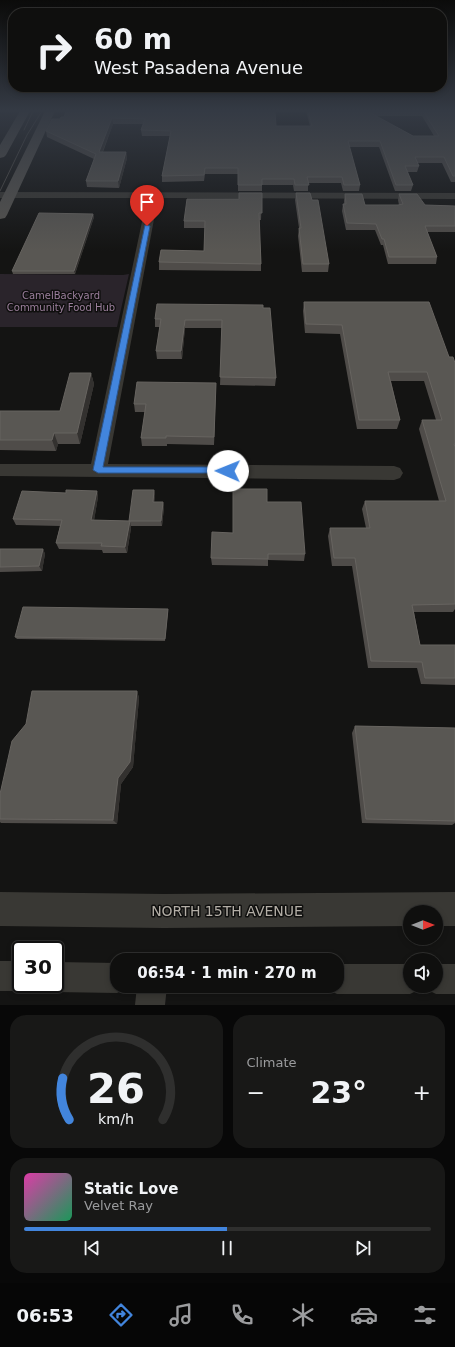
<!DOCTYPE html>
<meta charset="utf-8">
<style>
body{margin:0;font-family:"DejaVu Sans",sans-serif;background:#181817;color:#f1f3f6;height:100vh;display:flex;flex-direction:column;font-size:15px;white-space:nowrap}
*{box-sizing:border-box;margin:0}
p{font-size:13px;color:#9b9c9e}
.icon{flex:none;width:22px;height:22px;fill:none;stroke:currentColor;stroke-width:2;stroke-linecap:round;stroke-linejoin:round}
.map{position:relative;height:1005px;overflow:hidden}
.details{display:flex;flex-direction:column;gap:10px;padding:10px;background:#080808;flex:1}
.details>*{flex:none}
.guide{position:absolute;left:8px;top:8px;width:439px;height:84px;border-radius:16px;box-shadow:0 2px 6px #0003,0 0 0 1px #2f2f2e;background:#0f0f0e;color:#f1f3f6;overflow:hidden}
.needle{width:26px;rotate:90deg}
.fabs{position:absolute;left:403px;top:905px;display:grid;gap:8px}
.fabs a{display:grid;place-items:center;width:40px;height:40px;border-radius:50%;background:#0f0f0e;box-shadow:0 2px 6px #0003,0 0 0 1px #2f2f2e;font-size:20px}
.speed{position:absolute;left:12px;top:941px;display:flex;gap:8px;font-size:20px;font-weight:700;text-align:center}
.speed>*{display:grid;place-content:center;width:52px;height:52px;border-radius:50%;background:#0f0f0e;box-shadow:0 2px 6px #0003,0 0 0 1px #2f2f2e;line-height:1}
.speed .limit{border:2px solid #111;border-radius:6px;background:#fff;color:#111}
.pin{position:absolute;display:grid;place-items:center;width:34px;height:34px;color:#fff;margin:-41px -17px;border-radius:50% 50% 50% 0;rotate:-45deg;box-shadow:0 0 4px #0007}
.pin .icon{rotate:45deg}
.me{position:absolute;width:44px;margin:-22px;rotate:271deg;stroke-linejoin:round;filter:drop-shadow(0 0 3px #0008)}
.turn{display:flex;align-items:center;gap:14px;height:84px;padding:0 20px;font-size:18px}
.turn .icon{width:52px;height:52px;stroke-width:2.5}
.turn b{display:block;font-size:28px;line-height:34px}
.big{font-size:30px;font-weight:700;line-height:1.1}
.details .widget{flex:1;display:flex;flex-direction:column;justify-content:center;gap:6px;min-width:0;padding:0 14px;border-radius:16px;background:#181817}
.details .dial{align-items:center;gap:0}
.dial svg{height:104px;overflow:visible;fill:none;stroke:#2f2f2e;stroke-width:7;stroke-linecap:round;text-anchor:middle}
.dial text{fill:#f1f3f6;stroke:none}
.song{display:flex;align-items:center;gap:12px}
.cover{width:48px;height:48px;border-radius:6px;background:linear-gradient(135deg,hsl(320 70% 55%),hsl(150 70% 35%))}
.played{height:4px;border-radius:2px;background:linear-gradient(90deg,#4285dd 50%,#2f2f2e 50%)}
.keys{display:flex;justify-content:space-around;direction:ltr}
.heat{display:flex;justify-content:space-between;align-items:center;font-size:22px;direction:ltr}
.details .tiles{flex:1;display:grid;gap:10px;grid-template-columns:1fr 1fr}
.widget:last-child{grid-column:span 2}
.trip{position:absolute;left:110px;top:953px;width:234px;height:40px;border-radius:16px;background:#0f0f0e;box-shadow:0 2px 6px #0003,0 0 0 1px #2f2f2e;font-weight:700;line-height:40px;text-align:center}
.dock{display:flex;height:64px;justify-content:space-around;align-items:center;background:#060606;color:#9b9c9e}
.dock .icon{width:28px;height:28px}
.dock .active{color:#4285dd}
.dock b{font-size:18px;color:#f1f3f6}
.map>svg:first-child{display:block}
.green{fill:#2a242b}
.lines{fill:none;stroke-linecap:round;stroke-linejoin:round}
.minor{fill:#393834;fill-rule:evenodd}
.tertiary{fill:#393834;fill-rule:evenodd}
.primary{fill:#575551;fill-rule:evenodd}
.tram{stroke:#524f4b;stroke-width:1}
.wall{fill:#4f4c49;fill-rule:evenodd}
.shaded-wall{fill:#33312f}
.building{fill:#595753;stroke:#676460}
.route{fill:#4285dd;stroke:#2b5690}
.labels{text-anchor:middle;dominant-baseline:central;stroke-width:3;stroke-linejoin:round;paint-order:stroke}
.far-park-label{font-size:10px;fill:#9b7f9c;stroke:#0f0f0e}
.near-street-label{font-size:14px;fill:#b3aea6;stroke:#0f0f0e}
</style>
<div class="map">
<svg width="455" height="1005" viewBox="0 0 455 1005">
<rect width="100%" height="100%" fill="#141413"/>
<path class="green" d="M0,274l123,1 6,-1 -12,53h-117z"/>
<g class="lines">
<path class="minor" d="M0,192l455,1v6l-297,-1 -50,266 286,2 6,2 3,5 -3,5 -6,2 -394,-4v-12h91l56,-266h-147z
M0,961h21v23h11l-1,2 -10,5h-21z
M55,962l62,1v23h11l-1,2 -10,5 -62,-1 -10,-5 -2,-3h12z
M337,964h73v22h12l-2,3 -10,5h-73l-10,-5 -2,-3h12z
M436,964h19v30h-19l-10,-5 -2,-3h12z
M137,986h30l-2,19h-30z"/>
<path class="tertiary" d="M0,892l164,2 291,-2v34h-19v-14h-26v14l-246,2 -164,-2z"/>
<path class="primary" d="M20,111h10l-24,44 -2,2 -4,1v-13z
M45,111h10l-48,104 -2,3 -5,1v-17z"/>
<path class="tram" d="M24,130l9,-19
M0,191l27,-56 15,-24"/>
</g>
<path class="wall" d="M66,111l210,15h34l-4,-15h149v71h-4l-9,-19h-25l2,3 -2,6h-10l6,13 -2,6h-16l-16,-44h-30l11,38 -1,6h-16l-2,-8h-33v8h-14l-1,-6h-31v6h-24v-17h-33l-1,7 -42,1v-6l8,-40h-28l-1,-6 2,-6h-30l-10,28h23l1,6 -8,30 -32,-1 -1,-6 8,-22 -47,-22 -1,-6 18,-14zM376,116h46l12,20h-21z
M262,193l-1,27h-2l2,44v7l-102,-1v-8l45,-11 1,-23h-21v-7l55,-22z
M296,193l16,7 17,64 -1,8h-26l-4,-36 1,-8 -4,-28z
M345,194l20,11h34l-1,-5 1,-6 26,11 30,1v26h-28l10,25 -1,7h-48l-5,-19h-2l-6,-15h-29l-4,-19 1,-7h1v-4z
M93,214l1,3 -19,57h-62l-1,-3z
M304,302l145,55 6,6v246l-2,3h-39l6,33h35v40l-34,-1 -4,-16h-49l-16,-102h-20l-4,-30 2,-8h36l-4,-19 3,-8h74l-20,-72 3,-9h14l-12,-39h-33l9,39 -3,9h-40l-17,-95 -35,-1 -2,-22z
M263,308l13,70 -1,8 -55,-1 2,-57h-37l-3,31h-25l-1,-8 4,-24h-5v-8z
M91,373l3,11 -14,60h-22l-2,7 -56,-1v-39h60z
M216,383l-2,62 -47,-1v2h-25l-1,-8 4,-26h-10l-1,-8z
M154,490l1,6 -1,6h9l1,5 -2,19h-31v2l-4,25h-24l-1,-3 -43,-1 -3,-6 4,-17 -44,-1 -3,-6 53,-26 31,-2 1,6 -4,23 35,1z
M267,502l38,52 -1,7 -36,-1v6l-56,-1 -1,-7 22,-25z
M0,549h43l2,5 -3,17 -42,1z
M168,609v2l-3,30 -148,-2 -2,-2z
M137,691l2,7 -6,69 -12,17 -4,40 -116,-1 -1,-1v-28z
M355,726l100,2v95l-3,2 -90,-2 -10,-90z"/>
<path class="shaded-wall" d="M112,118l1,6 -13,34 -1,-6z
M126,152l1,6 -8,30 -1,-7z
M93,214l1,3 -19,57 -1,-3z
M185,320v8l-3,31 -1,-8z
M91,373l3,11 -14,60 -3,-11z
M216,383v8l-2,54v-8z
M54,433l4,11 -2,7 -4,-11z
M154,490l1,6 -1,11 -1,-5z
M97,491l1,6 -5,30 -2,-7z
M163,502l1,5 -2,19 -1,-5z
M130,521l1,7 -4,25 -2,-6z
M43,549l2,5 -3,17 -3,-5z
M137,691l2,7 -6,69 -12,17 -4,40 -4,-4 5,-42z"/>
<path class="building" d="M66,111h209l1,15h36l-4,-15h59l46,25h26l-16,-25h32v65h-2l-9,-19h-29l4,9h-14l8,19h-17l-16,-44h-32l12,44h-16l-2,-8h-35l2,8h-14l-1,-6h-32v6h-24v-17h-33l-1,7 -42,1 9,-45 -30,-1 4,-11 -33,-1 -13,34h27l-8,29h-32l10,-27 -50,-23 6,-12h8l1,-2h3z
M239,193h23v20h-3l2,51 -102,-2 2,-12 43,1 1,-30h-21l3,-22h52z
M296,193h14l2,7h6l11,64h-26l-4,-36h2z
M345,194h17l3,11h33l5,-1 -4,-10h18l8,11 30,1v20h-30l12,31h-48l-5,-18h-2l-6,-15 -29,-1 -4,-19h3z
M39,213l54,1 -19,57h-62z
M304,302h125l20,55h4l2,6v81h-1l1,3v157l-43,1 8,40h35v33h-30l-3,-16 -51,-1 -16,-103h-21l-4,-30h40l-5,-27h81l-24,-81h20l-15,-48h-39l12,48h-41l-17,-95 -36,-1z
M157,304l106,1v3h7l6,70 -56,-1 2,-57h-37l-4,31h-25l5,-32h-6z
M70,373h21l-14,60h-23l-2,7h-52v-29h60z
M137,382l79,1 -2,54 -48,-1v2h-25l5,-34h-12z
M233,489h34v13h34l4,52h-37v5l-57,-1 1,-26 21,1z
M66,490l31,1 -6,29 39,1 -5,26 -24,-1 1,-3h-46l6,-23 -49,-1 9,-28 44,2z
M133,490h21l-1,12h10l-2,19h-32z
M0,549h43l-4,17 -39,1z
M23,607l145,2 -3,30 -150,-2z
M32,691h105l-7,71 -12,16 -5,42 -113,-1v-25l12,-53 14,-17z
M355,726l100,2v93l-89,-2z"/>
<linearGradient id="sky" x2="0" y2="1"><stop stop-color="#0b0b0a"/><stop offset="0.44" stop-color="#343a44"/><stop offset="1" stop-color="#343a44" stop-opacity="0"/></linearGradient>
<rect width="455" height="251" fill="url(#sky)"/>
<path class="route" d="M145,225l5,1 -47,241h125l5,4 -1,2h-134l-5,-3z"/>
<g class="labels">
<g class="far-park-label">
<text x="61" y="295">CamelBackyard<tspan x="61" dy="12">Community Food Hub</tspan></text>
</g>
<g class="near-street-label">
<text x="227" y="911">NORTH 15TH AVENUE</text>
</g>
</g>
</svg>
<div class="fabs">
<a><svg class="needle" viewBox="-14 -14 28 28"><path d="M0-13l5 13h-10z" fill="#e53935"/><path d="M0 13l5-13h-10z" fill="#9b9c9e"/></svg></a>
<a><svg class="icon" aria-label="sound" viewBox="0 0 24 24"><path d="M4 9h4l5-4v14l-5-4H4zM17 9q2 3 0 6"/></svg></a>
</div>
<div class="speed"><div class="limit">30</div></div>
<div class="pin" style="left:147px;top:226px;background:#d93025"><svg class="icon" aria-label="arrive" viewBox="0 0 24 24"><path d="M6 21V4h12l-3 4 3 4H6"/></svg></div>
<svg class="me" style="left:228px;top:471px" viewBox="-20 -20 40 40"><circle r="19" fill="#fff"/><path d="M0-13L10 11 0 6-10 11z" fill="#4285dd"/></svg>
<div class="trip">06:54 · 1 min · 270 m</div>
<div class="guide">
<div class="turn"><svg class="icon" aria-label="right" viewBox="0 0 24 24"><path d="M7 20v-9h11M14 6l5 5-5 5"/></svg><div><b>60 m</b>West Pasadena Avenue</div></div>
</div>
</div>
<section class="details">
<div class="tiles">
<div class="widget dial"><svg viewBox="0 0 100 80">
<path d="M14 69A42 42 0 1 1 86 69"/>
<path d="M14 69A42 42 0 0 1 9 37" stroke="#4285dd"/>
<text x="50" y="56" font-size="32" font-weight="700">26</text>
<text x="50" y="72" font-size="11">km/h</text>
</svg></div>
<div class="widget"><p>Climate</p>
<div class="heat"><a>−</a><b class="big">23°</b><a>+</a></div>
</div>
<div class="widget">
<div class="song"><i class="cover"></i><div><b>Static Love</b><p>Velvet Ray</p></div></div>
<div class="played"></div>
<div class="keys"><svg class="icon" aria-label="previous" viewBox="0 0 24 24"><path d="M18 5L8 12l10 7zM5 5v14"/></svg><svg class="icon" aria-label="pause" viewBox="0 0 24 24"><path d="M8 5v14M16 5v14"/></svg><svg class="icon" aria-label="next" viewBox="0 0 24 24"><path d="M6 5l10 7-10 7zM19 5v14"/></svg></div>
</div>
</div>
</section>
<nav class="dock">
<b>06:53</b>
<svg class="icon active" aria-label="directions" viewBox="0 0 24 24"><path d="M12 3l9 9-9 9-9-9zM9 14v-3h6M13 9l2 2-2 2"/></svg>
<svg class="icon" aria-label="music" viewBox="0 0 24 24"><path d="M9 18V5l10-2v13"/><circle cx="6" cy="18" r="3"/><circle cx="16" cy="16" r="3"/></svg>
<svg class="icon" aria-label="phone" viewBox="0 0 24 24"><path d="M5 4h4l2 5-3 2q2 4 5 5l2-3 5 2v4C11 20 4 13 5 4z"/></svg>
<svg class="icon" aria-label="climate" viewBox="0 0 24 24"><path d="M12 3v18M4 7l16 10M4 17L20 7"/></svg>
<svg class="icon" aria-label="car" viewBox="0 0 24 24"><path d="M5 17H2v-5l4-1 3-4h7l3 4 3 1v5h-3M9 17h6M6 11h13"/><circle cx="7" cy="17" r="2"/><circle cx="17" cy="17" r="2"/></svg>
<svg class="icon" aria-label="filters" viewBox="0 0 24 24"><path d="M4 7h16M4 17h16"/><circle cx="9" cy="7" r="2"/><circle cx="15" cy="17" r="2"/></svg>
</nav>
